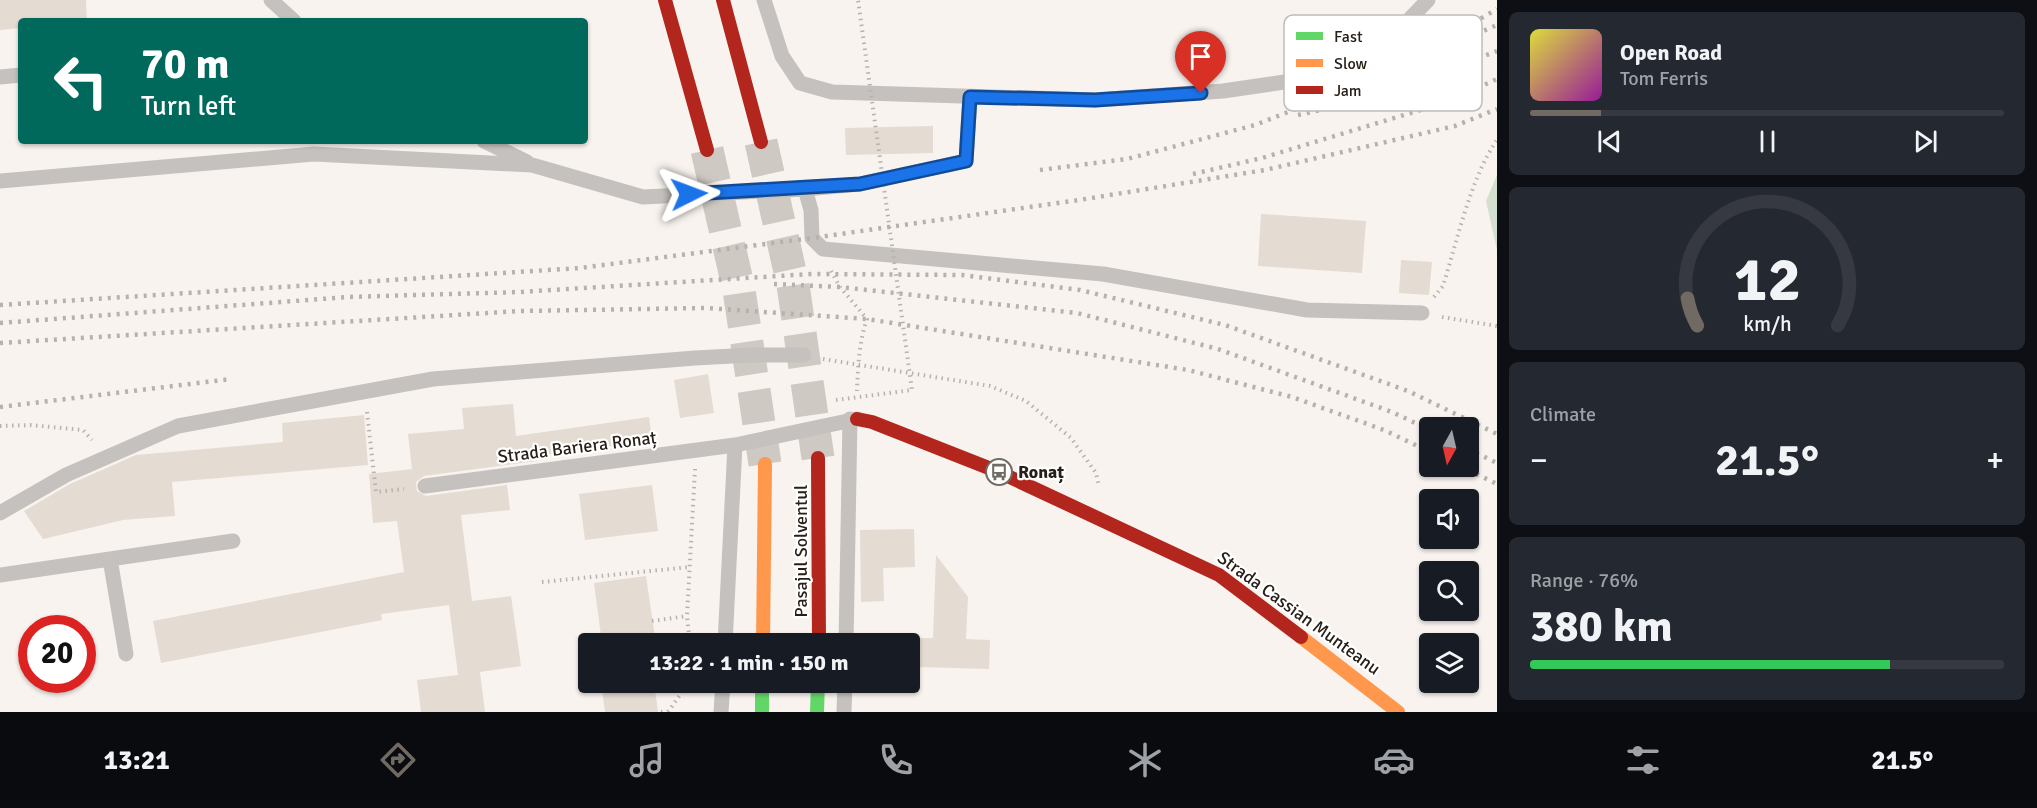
<!DOCTYPE html>
<meta charset="utf-8">
<style>
body{margin:0;font-family:Signika,sans-serif;background:#242831;color:#f1f3f6;height:100vh;display:flex;flex-direction:column;font-size:22px;white-space:nowrap}
*{box-sizing:border-box;margin:0}
p{font-size:20px;color:#9ea1a6}
.icon{flex:none;width:33px;height:33px;fill:none;stroke:currentColor;stroke-width:2;stroke-linecap:round;stroke-linejoin:round}
.map{position:relative;flex:1;overflow:hidden}
.panel{display:flex;flex-direction:column;gap:12px;padding:12px;background:#0d0f14;width:540px}
.panel>*{flex:none}
.guide{position:absolute;left:18px;top:18px;width:570px;height:126px;border-radius:6px;box-shadow:0 2px 4px #0004;background:#00695c;color:#fff;overflow:hidden}
.needle{width:39px;rotate:188deg}
.controls{position:absolute;left:1419px;top:417px;display:grid;gap:12px}
.controls a{display:grid;place-items:center;width:60px;height:60px;border-radius:6px;background:#171b24;box-shadow:0 2px 4px #0004;font-size:30px}
.speed{position:absolute;left:18px;top:615px;display:flex;gap:12px;font-size:30px;font-weight:700;text-align:center}
.speed>*{display:grid;place-content:center;width:78px;height:78px;border-radius:50%;background:#171b24;box-shadow:0 2px 4px #0004;line-height:1}
.speed .limit{border:9px solid #d22;background:#fff;color:#111}
.pin{position:absolute;display:grid;place-items:center;width:51px;height:51px;color:#fff;margin:-62px -26px;border-radius:50% 50% 50% 0;rotate:-45deg;box-shadow:0 0 6px #0007}
.pin .icon{rotate:45deg}
.me{position:absolute;width:66px;margin:-33px;rotate:87deg;stroke-linejoin:round;filter:drop-shadow(0 0 4px #0008)}
.turn{display:flex;align-items:center;gap:21px;height:126px;padding:0 24px;font-size:27px}
.turn .icon{width:78px;height:78px;stroke-width:2.5}
.turn b{display:block;font-size:42px;line-height:51px}
.big{font-size:45px;font-weight:800;line-height:1.1}
.panel .card{flex:1;display:flex;flex-direction:column;justify-content:center;gap:9px;min-width:0;padding:0 21px;border-radius:9px;background:#242831}
.panel .dial{align-items:center;gap:0}
.dial svg{height:156px;overflow:visible;fill:none;stroke:#363941;stroke-width:7;stroke-linecap:round;text-anchor:middle}
.dial text{fill:#f1f3f6;stroke:none}
.song{display:flex;align-items:center;gap:18px}
.cover{width:72px;height:72px;border-radius:9px;background:linear-gradient(135deg,hsl(60 70% 55%),hsl(300 70% 35%))}
.played{height:6px;border-radius:3px;background:linear-gradient(90deg,#716a63 15%,#363941 15%)}
.keys{display:flex;justify-content:space-around;direction:ltr}
.heat{display:flex;justify-content:space-between;align-items:center;font-size:33px;direction:ltr}
.charge{height:9px;border-radius:4px;background:linear-gradient(90deg,#34c759 76%,#363941 0)}
.trip{position:absolute;left:578px;top:633px;width:342px;height:60px;border-radius:6px;background:#171b24;box-shadow:0 2px 4px #0004;font-weight:800;line-height:60px;text-align:center}
.tab-bar{display:flex;height:96px;justify-content:space-around;align-items:center;background:#090b0e;color:#9ea1a6}
.tab-bar .icon{width:42px;height:42px}
.tab-bar .on{color:#716a63}
.tab-bar b{font-size:27px;color:#f1f3f6}
main{display:flex;flex:1;min-height:0}
.map>svg:first-child{display:block}
.green{fill:#d3dfcf}
.building{fill:#e4dbd2}
.lines{fill:none;stroke-linecap:round;stroke-linejoin:round}
.secondary-tunnel{stroke:#cec9c3;stroke-width:33;stroke-dasharray:33 16;stroke-linecap:butt}
.path{stroke:#b7b2af;stroke-width:4;stroke-dasharray:1.5 4.5;stroke-linecap:butt}
.lane{stroke:#c5c1be;stroke-width:15}
.fast{stroke:#63d668;stroke-width:14}
.slow{stroke:#ff974d;stroke-width:14}
.jam{stroke:#b3261e;stroke-width:14}
.rail{stroke:#b5b2ae;stroke-width:4.5;stroke-dasharray:3 6;stroke-linecap:butt}
.path-bridge{stroke:#b7b2af;stroke-width:4;stroke-dasharray:1.5 4.5;stroke-linecap:butt}
.route-casing{stroke:#114b97;stroke-width:15}
.route{stroke:#1a73e8;stroke-width:10}
.labels{text-anchor:middle;dominant-baseline:central;stroke-width:4.5;stroke-linejoin:round;paint-order:stroke}
.street-label{font-size:18px;fill:#282018;stroke:#fff}
.poi-label{font-size:18px;font-weight:bold;fill:#282018;stroke:#fff;text-anchor:start}
.key{fill:#fff;stroke:#bebcba;stroke-width:1.5}
.key-label{font-size:16px;fill:#282018}
</style>
<main>
<div class="map">
<svg width="1497" height="712" viewBox="0 0 1497 712">
<rect width="100%" height="100%" fill="#f8f3ee"/>
<path class="green" d="M1497,175v75l-11,-49z"/>
<path class="building" d="M0,0h86l1,21h-66v7l-21,2z
M933,126v27l-87,2 -1,-27z
M1261,214l105,7 -4,52 -104,-7z
M1401,260l31,2 -3,33 -30,-2z
M708,374l6,39 -34,5 -6,-38z
M513,404l3,32 133,-19 3,23 -116,16 1,5 -113,15 -8,6 1,9 9,5 81,-11 3,25 -49,5 11,86 39,-5 10,70 -41,6 5,40h-64l-4,-32 41,-5 -9,-70 -68,9 1,6 -221,43 -8,-42 251,-49 -7,-51 -24,2 -4,-49 43,-5 -4,-35 56,-5 -2,-21z
M364,415l4,50 -196,17 3,34 -52,4 -80,19 -19,-28 46,-27 66,-29 147,-13 -1,-19z
M652,485l6,46 -73,9 -6,-46z
M914,529l1,38 -32,1 1,33 -23,1 -1,-72z
M936,555l32,42 -2,42 24,1 -1,29 -71,-2 1,-29h14z
M646,576l10,68h-54l-8,-61z
M601,682h53l4,30h-53z"/>
<g class="lines">
<path class="secondary-tunnel" d="M761,142l32,143 25,173
M707,150l32,140 26,174"/>
<path class="path" d="M831,271l9,16 27,32c-8,23 -9,47 -10,72
M1434,297l9,-11c14,-45 28,-109 54,-146
M1442,317l55,9
M823,359l167,27 36,15 45,37 25,35 3,13
M367,412l9,80 28,-3
M0,426l30,-1 53,5 9,10
M542,582l148,-15
M652,621l35,-5
M690,644l-3,-28 8,-147
M661,712l6,-1
M668,712l21,-30"/>
<path class="lane" d="M271,0l23,21
M764,0l18,56 18,27 32,9 263,8 128,-9 75,-11 103,-52 27,-28
M0,77l21,-2
M484,141l43,21
M0,181l314,-27 218,11 111,32 162,-8 55,-5 106,-23 4,-64
M805,189l6,21 1,28 11,11 280,25 204,36 115,3
M425,486l310,-41 122,-26
M0,513l66,-38 112,-49 255,-47 262,-21 56,-3h53
M110,559l16,95
M0,575l233,-34
M725,644l10,-199
M846,644l4,-225
M721,712l2,-30
M844,712l1,-30"/>
<path class="fast" d="M762,682v30
M817,712l1,-30"/>
<path class="slow" d="M1301,637l97,75
M763,644l2,-180"/>
<path class="jam" d="M665,0l42,150
M723,0l38,142
M857,419l15,3 127,50 220,103 82,62
M818,458l1,186"/>
<path class="rail" d="M1442,41l55,-32
M1298,115l73,-16 126,-48
M1040,170l87,-11 128,-34 130,-51 112,-49
M1193,174l69,-16 185,-56 50,-23
M774,284l66,3 237,26 141,36 174,63 38,18
M0,305l580,-37 232,-30 267,-38 186,-30 190,-44 42,-17
M0,323l348,-26 171,-5 292,-18 151,1 118,15 145,35 183,66 89,43
M0,343l520,-32 186,-3 161,11 321,51 104,27 92,33 46,22
M0,407l231,-28
M1468,449l29,14
M1460,466l37,18"/>
<path class="path-bridge" d="M836,400l76,-10 -54,-390"/>
</g>
<g class="lines">
<defs>
<path id="route" d="M689,194l171,-10 106,-23 4,-64 125,3 106,-7"/>
</defs>
<use href="#route" class="route-casing"/>
<use href="#route" class="route"/>
</g>
<defs>
<symbol id="bus-ring" viewBox="-11 -11 22 22"><circle r="9.5" fill="#fff" stroke="#716a63" stroke-width="1.5"/><path d="M-5-6H5V4H4V6H2V4H-2V6H-4V4H-5ZM-3.5-4V0h7V-4ZM-3.5 1.2v1.5H-2V1.2ZM2 1.2v1.5H3.5V1.2Z" fill="#716a63"/></symbol>
</defs>
<g fill-rule="evenodd">
<use href="#bus-ring" x="984" y="457" width="30" height="30"/>
</g>
<g class="labels">
<g class="street-label">
<text transform="translate(577 447) rotate(-7)">Strada Bariera Ronaț</text>
<text transform="translate(801 551) rotate(-90)">Pasajul Solventul</text>
<text transform="translate(1299 613) rotate(36)">Strada Cassian Munteanu</text>
</g>
<g class="poi-label">
<text x="1018" y="472">Ronaț</text>
</g>
</g>
<rect x="1284" y="15" width="198" height="96" rx="9" class="key"/>
<rect x="1296" y="32" width="27" height="8" fill="#63d668"/>
<rect x="1296" y="59" width="27" height="8" fill="#ff974d"/>
<rect x="1296" y="86" width="27" height="8" fill="#b3261e"/>
<g class="key-label">
<text x="1334" y="42">Fast</text>
<text x="1334" y="69">Slow</text>
<text x="1334" y="96">Jam</text>
</g>
</svg>
<div class="controls">
<a><svg class="needle" viewBox="-14 -14 28 28"><path d="M0-13l5 13h-10z" fill="#e53935"/><path d="M0 13l5-13h-10z" fill="#9ea1a6"/></svg></a>
<a><svg class="icon" aria-label="sound" viewBox="0 0 24 24"><path d="M4 9h4l5-4v14l-5-4H4zM17 9q2 3 0 6"/></svg></a>
<a><svg class="icon" aria-label="search" viewBox="0 0 24 24"><circle cx="10" cy="10" r="6"/><path d="M15 15l6 6"/></svg></a>
<a><svg class="icon" aria-label="layers" viewBox="0 0 24 24"><path d="M12 4l9 5-9 5-9-5zM3 14l9 5 9-5"/></svg></a>
</div>
<div class="speed"><div class="limit">20</div></div>
<div class="pin" style="left:1201px;top:93px;background:#d93025"><svg class="icon" aria-label="arrive" viewBox="0 0 24 24"><path d="M6 21V4h12l-3 4 3 4H6"/></svg></div>
<svg class="me" style="left:689px;top:194px" viewBox="-20 -20 40 40"><path d="M0-17L14 15 0 8-14 15z" fill="#1a73e8" stroke="#fff" stroke-width="4"/></svg>
<div class="trip">13:22 · 1 min · 150 m</div>
<div class="guide">
<div class="turn"><svg class="icon" aria-label="left" viewBox="0 0 24 24"><path d="M17 20v-9H6M10 6l-5 5 5 5"/></svg><div><b>70 m</b>Turn left</div></div>
</div>
</div>
<section class="panel">
<div class="card">
<div class="song"><i class="cover"></i><div><b>Open Road</b><p>Tom Ferris</p></div></div>
<div class="played"></div>
<div class="keys"><svg class="icon" aria-label="previous" viewBox="0 0 24 24"><path d="M18 5L8 12l10 7zM5 5v14"/></svg><svg class="icon" aria-label="pause" viewBox="0 0 24 24"><path d="M8 5v14M16 5v14"/></svg><svg class="icon" aria-label="next" viewBox="0 0 24 24"><path d="M6 5l10 7-10 7zM19 5v14"/></svg></div>
</div>
<div class="card dial"><svg viewBox="0 0 100 80">
<path d="M14 69A42 42 0 1 1 86 69"/>
<path d="M14 69A42 42 0 0 1 9 55" stroke="#716a63"/>
<text x="50" y="56" font-size="32" font-weight="700">12</text>
<text x="50" y="72" font-size="11">km/h</text>
</svg></div>
<div class="card"><p>Climate</p>
<div class="heat"><a>−</a><b class="big">21.5°</b><a>+</a></div>
</div>
<div class="card"><p>Range · 76%</p><b class="big">380 km</b><div class="charge"></div></div>
</section>
</main>
<nav class="tab-bar">
<b>13:21</b>
<svg class="icon on" aria-label="directions" viewBox="0 0 24 24"><path d="M12 3l9 9-9 9-9-9zM9 14v-3h6M13 9l2 2-2 2"/></svg>
<svg class="icon" aria-label="music" viewBox="0 0 24 24"><path d="M9 18V5l10-2v13"/><circle cx="6" cy="18" r="3"/><circle cx="16" cy="16" r="3"/></svg>
<svg class="icon" aria-label="phone" viewBox="0 0 24 24"><path d="M5 4h4l2 5-3 2q2 4 5 5l2-3 5 2v4C11 20 4 13 5 4z"/></svg>
<svg class="icon" aria-label="climate" viewBox="0 0 24 24"><path d="M12 3v18M4 7l16 10M4 17L20 7"/></svg>
<svg class="icon" aria-label="car" viewBox="0 0 24 24"><path d="M5 17H2v-5l4-1 3-4h7l3 4 3 1v5h-3M9 17h6M6 11h13"/><circle cx="7" cy="17" r="2"/><circle cx="17" cy="17" r="2"/></svg>
<svg class="icon" aria-label="filters" viewBox="0 0 24 24"><path d="M4 7h16M4 17h16"/><circle cx="9" cy="7" r="2"/><circle cx="15" cy="17" r="2"/></svg>
<b>21.5°</b>
</nav>
